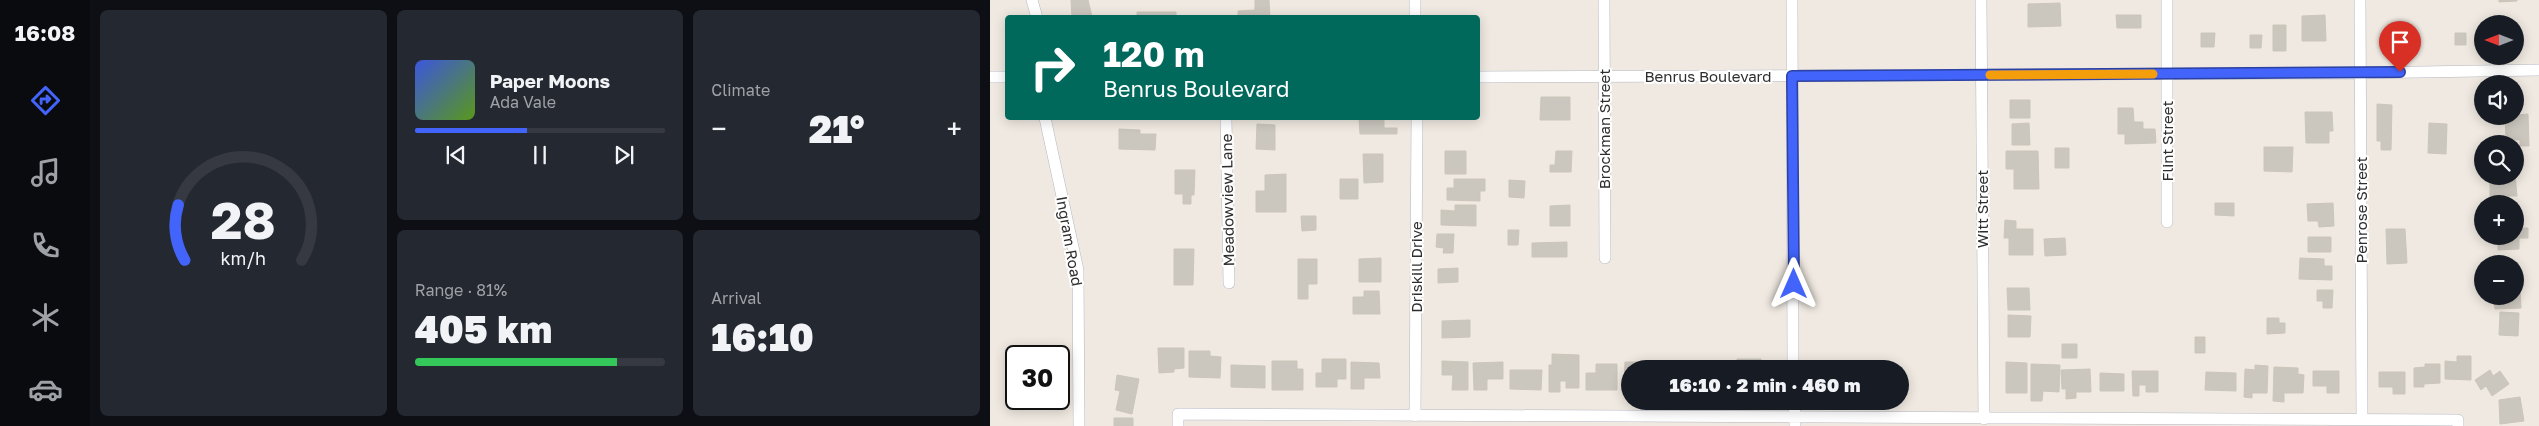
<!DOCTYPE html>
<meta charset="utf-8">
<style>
body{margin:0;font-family:"Golos Text",sans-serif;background:#242831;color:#f1f3f6;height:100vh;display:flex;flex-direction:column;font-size:19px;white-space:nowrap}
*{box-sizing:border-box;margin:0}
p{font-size:16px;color:#9ea1a6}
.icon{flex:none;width:28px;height:28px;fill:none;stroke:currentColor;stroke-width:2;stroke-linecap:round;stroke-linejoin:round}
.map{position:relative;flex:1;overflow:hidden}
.side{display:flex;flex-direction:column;gap:10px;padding:10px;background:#0d0f14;width:900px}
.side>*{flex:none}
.top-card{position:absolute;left:15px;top:15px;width:475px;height:105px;border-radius:5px;box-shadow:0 2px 12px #0003;background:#00695c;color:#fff;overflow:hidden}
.needle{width:32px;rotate:270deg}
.fabs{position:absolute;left:1484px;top:15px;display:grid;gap:10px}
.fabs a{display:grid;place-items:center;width:50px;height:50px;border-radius:50%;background:#171b24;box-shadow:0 2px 12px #0003;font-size:25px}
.speed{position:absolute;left:15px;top:345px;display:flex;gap:10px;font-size:25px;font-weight:700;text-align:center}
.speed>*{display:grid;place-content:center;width:65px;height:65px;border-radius:50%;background:#171b24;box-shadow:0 2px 12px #0003;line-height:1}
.speed .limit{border:2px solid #111;border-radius:8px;background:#fff;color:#111}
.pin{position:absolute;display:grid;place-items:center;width:42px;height:42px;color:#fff;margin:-51px -21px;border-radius:50% 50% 50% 0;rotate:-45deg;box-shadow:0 0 5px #0007}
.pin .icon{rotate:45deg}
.me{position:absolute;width:55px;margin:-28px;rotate:0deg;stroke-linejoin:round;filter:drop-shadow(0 0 4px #0008)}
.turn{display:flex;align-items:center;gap:18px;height:105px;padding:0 15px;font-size:22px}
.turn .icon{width:65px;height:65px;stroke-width:2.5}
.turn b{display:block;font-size:35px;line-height:42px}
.big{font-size:38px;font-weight:800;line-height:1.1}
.side .tile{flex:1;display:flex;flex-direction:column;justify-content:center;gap:8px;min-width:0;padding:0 18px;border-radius:8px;background:#242831}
.side .dial{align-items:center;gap:0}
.dial svg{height:130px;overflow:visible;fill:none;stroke:#363941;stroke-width:7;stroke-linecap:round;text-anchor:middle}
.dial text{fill:#f1f3f6;stroke:none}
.song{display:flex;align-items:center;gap:15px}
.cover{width:60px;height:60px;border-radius:8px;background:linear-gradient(135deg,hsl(230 70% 55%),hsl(90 70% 35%))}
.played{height:5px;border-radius:2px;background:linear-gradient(90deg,#4264fb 45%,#363941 45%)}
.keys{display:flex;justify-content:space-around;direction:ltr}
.heat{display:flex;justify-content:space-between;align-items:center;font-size:28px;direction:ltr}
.charge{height:8px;border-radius:4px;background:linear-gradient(90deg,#34c759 81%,#363941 0)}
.side .tiles{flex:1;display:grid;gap:10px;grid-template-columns:repeat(3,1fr)}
.tile:first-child{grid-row:span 2}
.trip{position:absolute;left:631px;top:360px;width:288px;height:50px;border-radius:25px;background:#171b24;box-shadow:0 2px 12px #0003;font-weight:800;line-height:50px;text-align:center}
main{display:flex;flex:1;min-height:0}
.tab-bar{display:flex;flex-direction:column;width:90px;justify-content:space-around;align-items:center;background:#090b0e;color:#9ea1a6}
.tab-bar .icon{width:35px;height:35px}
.tab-bar .on{color:#4264fb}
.tab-bar b{font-size:22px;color:#f1f3f6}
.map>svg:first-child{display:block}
.building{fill:#cbc7bf;stroke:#cbc5ba}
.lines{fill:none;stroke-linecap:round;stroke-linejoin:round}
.minor-casing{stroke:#b4b7c1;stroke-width:12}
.minor{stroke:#fff;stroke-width:11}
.route-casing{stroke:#2b41a3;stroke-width:12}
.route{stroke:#4264fb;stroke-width:9}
.slow{stroke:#f59e0b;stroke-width:9}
.labels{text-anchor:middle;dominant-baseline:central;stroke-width:4;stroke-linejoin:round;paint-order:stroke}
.street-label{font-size:15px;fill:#2e2e2e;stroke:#fff}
</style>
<main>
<nav class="tab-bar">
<b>16:08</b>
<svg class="icon on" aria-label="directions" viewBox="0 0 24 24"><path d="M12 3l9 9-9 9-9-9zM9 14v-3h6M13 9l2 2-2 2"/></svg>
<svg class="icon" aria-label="music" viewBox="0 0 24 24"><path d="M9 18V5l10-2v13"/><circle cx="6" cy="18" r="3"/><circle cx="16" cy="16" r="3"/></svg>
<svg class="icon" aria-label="phone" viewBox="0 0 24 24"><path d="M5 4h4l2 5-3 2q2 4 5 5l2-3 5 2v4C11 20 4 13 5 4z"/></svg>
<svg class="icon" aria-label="climate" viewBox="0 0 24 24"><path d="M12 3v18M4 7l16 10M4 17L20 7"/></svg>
<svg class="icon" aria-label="car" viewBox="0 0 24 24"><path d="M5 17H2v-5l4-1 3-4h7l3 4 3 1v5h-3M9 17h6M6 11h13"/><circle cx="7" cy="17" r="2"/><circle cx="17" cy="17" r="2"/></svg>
</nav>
<section class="side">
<div class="tiles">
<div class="tile dial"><svg viewBox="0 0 100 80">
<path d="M14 69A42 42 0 1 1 86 69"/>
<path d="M14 69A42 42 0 0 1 10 35" stroke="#4264fb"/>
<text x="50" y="56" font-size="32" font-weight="700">28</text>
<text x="50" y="72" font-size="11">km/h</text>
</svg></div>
<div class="tile">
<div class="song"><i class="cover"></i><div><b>Paper Moons</b><p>Ada Vale</p></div></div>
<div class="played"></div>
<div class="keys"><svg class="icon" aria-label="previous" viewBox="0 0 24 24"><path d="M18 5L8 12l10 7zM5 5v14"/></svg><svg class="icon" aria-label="pause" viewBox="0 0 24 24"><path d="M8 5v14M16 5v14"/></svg><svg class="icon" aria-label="next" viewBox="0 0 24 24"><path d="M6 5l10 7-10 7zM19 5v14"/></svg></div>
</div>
<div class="tile"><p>Climate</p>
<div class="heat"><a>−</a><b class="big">21°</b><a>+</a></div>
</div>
<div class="tile"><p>Range · 81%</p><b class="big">405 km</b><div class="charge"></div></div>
<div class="tile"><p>Arrival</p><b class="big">16:10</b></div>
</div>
</section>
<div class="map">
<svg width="1549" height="426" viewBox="0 0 1549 426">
<rect width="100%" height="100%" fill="#efe9e1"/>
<path class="building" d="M81,0h17l4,17 -20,1z
M265,0h14l1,18h-32v-7l17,-1z
M1509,0h18v1l-18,1z
M1070,3l1,23 -33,1v-23z
M147,12h39v6h-39z
M1126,15h25v13h-24z
M1335,15l1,26h-24v-25z
M1283,25h13v26h-13z
M1417,32v19h-21l-1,-18z
M1211,33h14l-1,14h-13z
M1465,33h11v12h-11z
M1260,35h12l-1,13h-11z
M551,97h29v23h-30z
M1020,100h20v18h-20z
M1387,104l15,1 -1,45h-10v-9h-4z
M1128,108h15l1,14h9v7h12l1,14 -31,1v-10h-7z
M1315,112h27l1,19h-4v12h-23z
M1538,114l1,32h-9v-6h-14l-1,-24z
M369,118h25v10h13v6h-37z
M1039,123l1,22h-18v-21z
M1439,123l18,1 -1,30 -18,-1z
M267,124l18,1v25l-19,-1z
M129,129l21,1v4h16l-1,16 -36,-1z
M1274,147h29l-1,25 -28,-1z
M1065,148h14v20h-14z
M455,151h21v23h-21z
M566,151h16l-1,21h-21v-7h5z
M1016,151h32l1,38h-25v-20h-8z
M373,154h20v28l-19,1z
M185,170h20l-1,25h-3v9h-8v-10h-8z
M296,174v38h-30v-21h9v-16z
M1525,175l2,21h-27v-20z
M350,179h18v20h-18z
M464,179h31v12h-5v10l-33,-1v-12h7z
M519,180l16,1 -1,17 -15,-1z
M1225,203h19v13l-19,-1z
M1343,203l1,23 -15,1 -1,-6h-10l-1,-17z
M465,205h21v21l-35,-1v-15l14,1z
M580,205v21h-20v-20z
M311,216h15v14l-14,1z
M1015,220l11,1v8h17v26h-24v-17h-5z
M1525,228h13v10h-9v11l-21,1v-14h17z
M1396,229h19l2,34 -20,1z
M518,230h11l-1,15h-10z
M447,234h17l-1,19h-10l1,-5 -8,-1z
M1318,237h23v15h-23z
M1075,238l1,17 -21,1 -1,-17z
M577,242v15h-35v-14z
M184,249h20l-1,36h-19z
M391,258v24h-22v-23z
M1310,258l24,1v7h8v14l-33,-1z
M308,259h19v25h-9v15h-10z
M1502,262l26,1v18h-3v-17z
M468,268v14l-20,1v-14z
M1017,288h22l1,22h-22z
M1525,288h5l1,20 -26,1 -1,-13h21z
M1327,290h16l-1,18h-9v-7h-6z
M374,291h15l1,23h-27v-17h11z
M1510,312l19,1 -1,23 -19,-1z
M1018,315l23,1 -1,21h-22z
M1277,318h12v5h6v10l-18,1z
M480,320v17l-28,1v-17z
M1205,337h10v16h-10z
M1072,344h15v14h-15z
M168,348h26v20l-10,1v3l-15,1z
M199,351h21v5l11,1 -1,21 -31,-1z
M562,354l27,1v33h-13v-7h-6v11h-11v-27h3z
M1467,356h14v24l-26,-1v-18l12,1z
M332,359h24v20h-9v8h-21v-14h6z
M747,359h24l1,10h-25z
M282,361h25v8h6v21h-31z
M452,361l26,1v28h-16l1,-15h-11z
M361,362l28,1 1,15h-16v11h-13z
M513,362v17h-16v11h-13l-1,-27z
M635,362h28v7h-23v19h-6z
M1016,362l21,1v30h-21z
M606,364h21v26h-31v-17h10z
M673,364h21v5h-21z
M1041,364l29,1 -1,27 -16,-1 -1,10h-11z
M1435,364h15v19l-16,1v3h-10v-19l11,-1z
M241,365l34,1v22l-34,-1z
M1265,365l13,1 -1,27h-15v5l-8,-1 1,-28 10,1z
M1284,367l24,1v6l6,1 -1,18h-19v9l-11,-1z
M1100,369l1,23h-15v6l-10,1v-10h-4l-1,-19z
M520,370h32l-1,20 -31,-1z
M1500,370l3,6 7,-5 9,13 -17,12 -6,-10 -5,4 -6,-10z
M1142,371h26v21h-12v-7h-7v11h-6z
M1323,371h26v22h-12v-7h-14z
M1216,372l30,1v18l-31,-1z
M1389,372h26v22h-12v-7h-14z
M1110,373l24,1v17h-24z
M127,375l22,4 -7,35 -16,-4 4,-19 -5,-1z
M1530,397l4,24 -24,3 -1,-24z
M124,418h19v8h-19z"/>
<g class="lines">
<defs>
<path id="minor" d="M42,0l5,18
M425,0v18
M614,0l1,258
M802,0l1,369
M991,0l3,419
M1177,0v222
M1370,0l2,419
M0,77h18
M488,77l883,-4 178,-3
M55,118l33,152 1,156
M236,118l3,165
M804,401l1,25
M425,416l2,-298
M188,426v-12l1280,6v6"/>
</defs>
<use href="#minor" class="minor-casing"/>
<use href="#minor" class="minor"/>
</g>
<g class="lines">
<defs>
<path id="route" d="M804,284l-2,-208 608,-4"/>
</defs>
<use href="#route" class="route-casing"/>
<use href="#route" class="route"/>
<path class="slow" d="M1000,75l163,-1"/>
</g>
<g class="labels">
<g class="street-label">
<text x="718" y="76">Benrus Boulevard</text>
<text transform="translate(614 129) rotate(-90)">Brockman Street</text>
<text transform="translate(1177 141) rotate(-90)">Flint Street</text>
<text transform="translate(237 200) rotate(-91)">Meadowview Lane</text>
<text transform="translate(992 209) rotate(-90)">Witt Street</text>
<text transform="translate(1371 210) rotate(-90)">Penrose Street</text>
<text transform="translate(80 241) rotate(80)">Ingram Road</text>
<text transform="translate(426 267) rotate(-90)">Driskill Drive</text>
</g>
</g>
</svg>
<div class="fabs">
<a><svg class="needle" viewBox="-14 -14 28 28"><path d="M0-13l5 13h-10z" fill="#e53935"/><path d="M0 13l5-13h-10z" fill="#9ea1a6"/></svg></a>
<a><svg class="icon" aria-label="sound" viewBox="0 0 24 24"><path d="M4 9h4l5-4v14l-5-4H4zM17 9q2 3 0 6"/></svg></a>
<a><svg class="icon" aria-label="search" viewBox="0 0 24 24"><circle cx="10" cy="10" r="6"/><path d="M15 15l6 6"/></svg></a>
<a>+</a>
<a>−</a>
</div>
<div class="speed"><div class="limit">30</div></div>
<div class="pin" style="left:1410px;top:72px;background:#d93025"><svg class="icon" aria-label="arrive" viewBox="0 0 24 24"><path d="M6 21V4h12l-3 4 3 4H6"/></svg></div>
<svg class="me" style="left:804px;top:284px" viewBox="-20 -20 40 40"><path d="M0-17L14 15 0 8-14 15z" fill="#4264fb" stroke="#fff" stroke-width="4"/></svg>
<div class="trip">16:10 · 2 min · 460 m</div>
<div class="top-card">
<div class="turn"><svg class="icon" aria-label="right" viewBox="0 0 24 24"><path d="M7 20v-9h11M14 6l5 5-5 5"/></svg><div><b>120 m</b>Benrus Boulevard</div></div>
</div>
</div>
</main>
